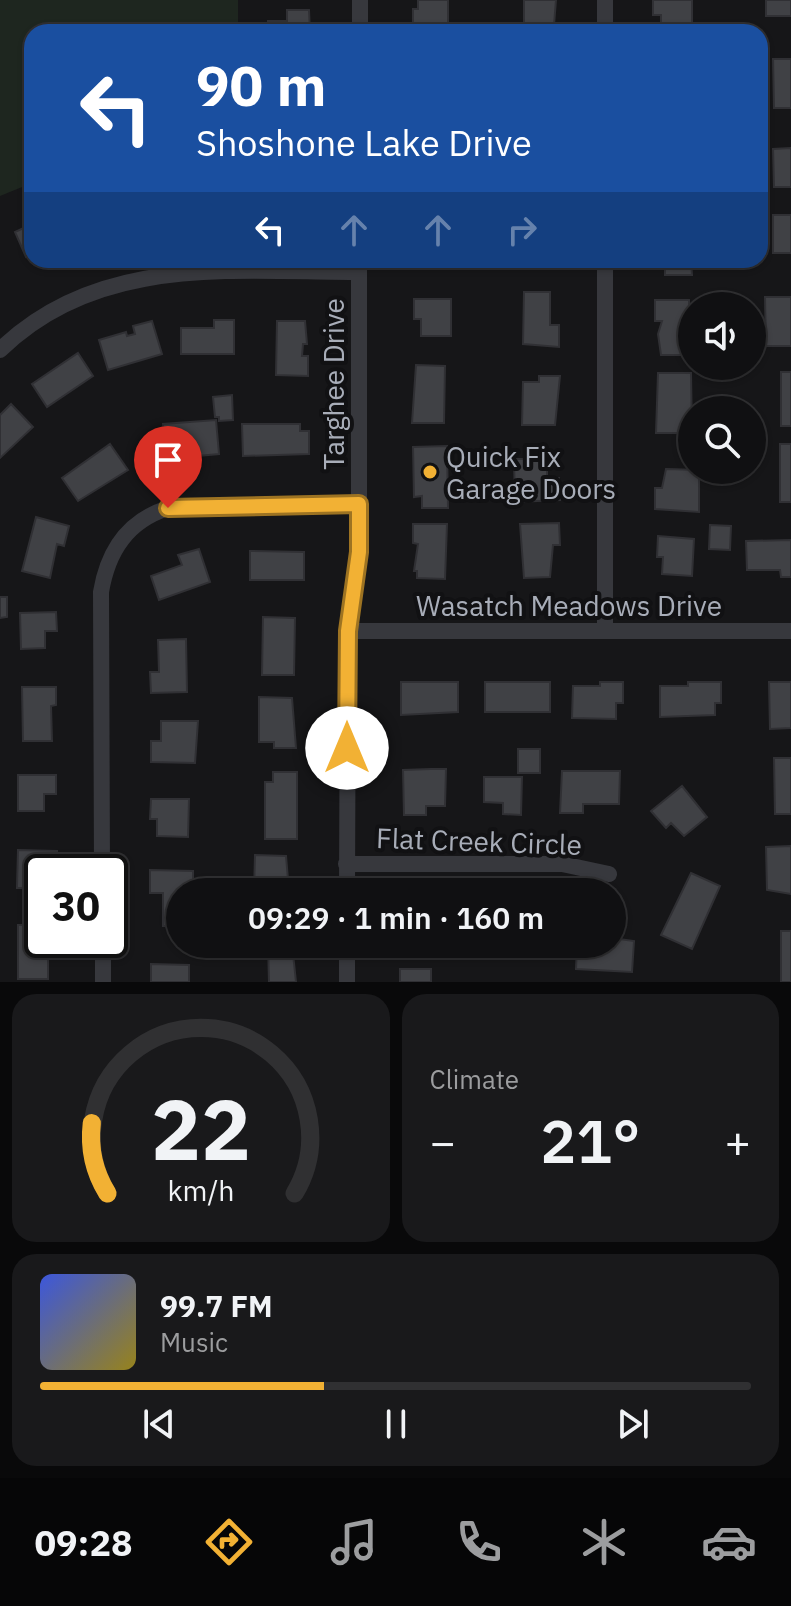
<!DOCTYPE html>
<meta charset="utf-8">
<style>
body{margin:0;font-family:"IBM Plex Sans",sans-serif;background:#19191b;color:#f1f3f6;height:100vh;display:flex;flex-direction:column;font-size:30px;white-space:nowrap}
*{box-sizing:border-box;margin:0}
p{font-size:26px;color:#9c9d9f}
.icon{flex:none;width:44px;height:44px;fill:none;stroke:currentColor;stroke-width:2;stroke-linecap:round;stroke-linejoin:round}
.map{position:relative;height:982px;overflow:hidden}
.details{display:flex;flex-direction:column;gap:12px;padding:12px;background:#09090a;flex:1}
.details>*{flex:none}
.guide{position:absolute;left:24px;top:24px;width:744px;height:244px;border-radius:24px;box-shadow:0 2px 6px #0004,0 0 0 2px #303032;background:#1a4fa0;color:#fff;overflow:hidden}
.fabs{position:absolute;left:678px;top:292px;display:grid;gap:16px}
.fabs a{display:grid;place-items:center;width:88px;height:88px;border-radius:50%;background:#101012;box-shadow:0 2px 6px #0004,0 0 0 2px #303032;font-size:40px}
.speed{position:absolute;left:24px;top:854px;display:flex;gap:16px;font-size:40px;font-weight:700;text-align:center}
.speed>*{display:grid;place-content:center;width:104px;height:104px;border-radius:50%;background:#101012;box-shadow:0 2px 6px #0004,0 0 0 2px #303032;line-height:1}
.speed .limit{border:4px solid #111;border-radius:12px;background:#fff;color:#111}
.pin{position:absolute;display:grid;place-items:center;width:68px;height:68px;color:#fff;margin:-82px -34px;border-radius:50% 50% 50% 0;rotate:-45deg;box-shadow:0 0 8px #0007}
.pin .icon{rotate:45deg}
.me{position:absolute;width:88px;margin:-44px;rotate:0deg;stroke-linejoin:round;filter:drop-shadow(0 0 6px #0008)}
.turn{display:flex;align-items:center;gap:28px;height:168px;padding:0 40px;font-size:36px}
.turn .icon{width:104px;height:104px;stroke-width:2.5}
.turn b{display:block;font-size:56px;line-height:68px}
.lanes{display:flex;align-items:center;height:76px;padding:0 40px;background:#0003;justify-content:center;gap:40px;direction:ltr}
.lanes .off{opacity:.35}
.big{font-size:60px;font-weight:600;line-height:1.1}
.details .tile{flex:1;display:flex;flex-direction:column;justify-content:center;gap:12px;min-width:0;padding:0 28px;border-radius:24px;background:#19191b}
.details .dial{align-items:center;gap:0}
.dial svg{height:208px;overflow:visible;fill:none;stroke:#303032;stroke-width:7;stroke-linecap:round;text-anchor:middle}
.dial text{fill:#f1f3f6;stroke:none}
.song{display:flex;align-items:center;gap:24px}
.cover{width:96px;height:96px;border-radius:12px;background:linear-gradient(135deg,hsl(230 70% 55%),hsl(50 70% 35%))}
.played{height:8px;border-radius:4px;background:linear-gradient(90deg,#f2b134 40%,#303032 40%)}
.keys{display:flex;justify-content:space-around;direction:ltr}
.heat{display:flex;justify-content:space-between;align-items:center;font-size:44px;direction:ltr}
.details .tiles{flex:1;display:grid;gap:12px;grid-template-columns:1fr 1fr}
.tile:last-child{grid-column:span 2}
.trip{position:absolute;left:166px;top:878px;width:460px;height:80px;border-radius:40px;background:#101012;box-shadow:0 2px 6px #0004,0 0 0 2px #303032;font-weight:600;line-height:80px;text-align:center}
.tab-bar{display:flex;height:128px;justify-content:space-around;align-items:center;background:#060607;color:#9c9d9f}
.tab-bar .icon{width:56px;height:56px}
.tab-bar .active{color:#f2b134}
.tab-bar b{font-size:36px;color:#f1f3f6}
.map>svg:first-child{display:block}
.green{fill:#1e261f}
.building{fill:#404145;stroke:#303034;stroke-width:2}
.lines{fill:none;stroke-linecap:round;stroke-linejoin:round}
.minor{stroke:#37383d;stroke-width:16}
.route-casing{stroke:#9d7322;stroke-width:20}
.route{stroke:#f2b134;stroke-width:14}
.poi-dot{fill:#f2b134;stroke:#111113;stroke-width:3}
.labels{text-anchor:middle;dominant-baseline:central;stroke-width:8;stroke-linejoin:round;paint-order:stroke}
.street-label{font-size:28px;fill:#a8adb8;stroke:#111113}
.poi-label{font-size:28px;fill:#a8adb8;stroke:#111113;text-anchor:start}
</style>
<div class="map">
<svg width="791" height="982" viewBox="0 0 791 982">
<rect width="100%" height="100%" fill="#161618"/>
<path class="green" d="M0,0h238v32h-206v151l-32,13z"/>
<path class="building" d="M418,0h30v27l-35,2v-20h5z
M524,0h32l-2,25h-30z
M653,0h39v32h-31v-17h-8z
M766,0h25v16h-25z
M287,10h22l1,22h-42v-11h19z
M453,26h28v6h-27z
M773,59h18v49h-17z
M791,148v39h-17l-1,-38z
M773,215h18v38h-18z
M32,224v30l-6,3 -11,-25z
M413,260h26v7l-26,1z
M665,260h26l1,15h-27z
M524,292h26v33h9v22l-36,-3z
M765,297h26v49h-25z
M414,299h37v37h-30v-17h-7z
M655,300h34l2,55h-30l-3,-21 4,-13h-7z
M214,320h20v34h-53v-26h33z
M152,321l10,33 -54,16 -9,-30 27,-8 1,4 8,-2 -2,-8z
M277,321h28l2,23h-4l-1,12h6v20l-32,-1z
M78,353l15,23 -46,31 -15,-23z
M416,365l29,1 -1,57h-32z
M781,372h10v54h-10z
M658,373h33l1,60h-36z
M539,376h21l-5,49h-33l1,-43h16z
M232,395l1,25 -14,1v-4h-4l-2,-20z
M11,404l22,23 -33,31v-43z
M216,420l3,34 -21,2v-9l-33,2 -2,-25z
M242,424h58v7h9v23l-66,2z
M110,444l18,26 -50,31 -16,-23z
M780,444h11v58h-11z
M447,446l1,62h-26v-12l-8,1 -1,-50z
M514,459h33v19h12l1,22 -45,2z
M666,469l33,1v42l-44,-3v-21h7z
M36,517l33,9 -5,20 -7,-2 -7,34 -28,-7z
M559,523l1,22h-7l-3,32 -26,1 -4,-54z
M413,524h34l-2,55 -28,-1v-7h-3l4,-27 -5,-1z
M710,525l21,1 -1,24 -21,-1z
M658,536l36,3 -2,37 -30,-2 1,-17h-6z
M791,540v37h-10l-1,-7h-33l-1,-29z
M199,549l11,33 -51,18 -8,-24 31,-11 -4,-10z
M250,551l54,1v28h-54z
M0,597h7v20l-7,1z
M56,612l1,19h-12v17l-24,1 -1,-36z
M263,617l32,1 -1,57h-32z
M186,639l1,53 -36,1 -1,-21h9l-1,-32z
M401,682h57v30l-57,3z
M485,682h65v30h-65z
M600,682h23v21h-7v16l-44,-1 1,-32h27z
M688,682h33v21h-6v12l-55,2v-31h28z
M769,682h22v46l-21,1z
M22,687h34v18l-5,1 1,35h-29z
M259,697l33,1 4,50h-22v-6h-15z
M161,721h37l-3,42 -44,-1v-21h10z
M518,749h22v24h-22z
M774,758h17v56h-16z
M431,769h15l-1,37h-19v9h-22l-1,-45z
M562,771h58l-1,33h-36v9h-23z
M273,772h24v67h-32v-57h8z
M18,775h38v19h-12v17h-26z
M484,777h38l-1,38 -18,-1v-11l-19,-1z
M682,786l25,31 -23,19 -13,-13 -5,5 -15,-17z
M151,799h38l-1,38 -31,-1v-17h-7z
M791,846v48l-24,-4 -1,-43z
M18,850l39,1v21h-15v16h-25z
M255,855l31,1 3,35 7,1h-42z
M150,870l43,1v21h-13v34h-17v-33h-13z
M691,873l29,13 -28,63 -31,-14z
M18,925h24v15h13v7h-7v32h-30z
M781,931h10v51h-10z
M612,938l22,3 -2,31 -56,-3 1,-25h35z
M268,944h24l4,38h-27z
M502,944h40l-1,5 -39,-3z
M151,964l38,1v17h-38z
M400,969h31v13h-31z"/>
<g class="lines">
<path class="minor" d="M605,0v32
M360,32v-32
M605,260v371
M0,350c98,-96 234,-78 359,-78
M348,631h443
M346,864h216l47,10
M102,872l-1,-280c7,-42 27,-71 67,-84l191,-4
M347,892l1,-261 11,-79v-292
M103,940v42
M347,944v38"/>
</g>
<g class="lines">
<defs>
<path id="route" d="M168,508l191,-4v48l-11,79 -1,117"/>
</defs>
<use href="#route" class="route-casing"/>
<use href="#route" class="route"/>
</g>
<circle class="poi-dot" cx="430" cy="472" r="8"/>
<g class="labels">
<g class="street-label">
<text transform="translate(333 384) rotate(-90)">Targhee Drive</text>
<text x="569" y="605">Wasatch Meadows Drive</text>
<text transform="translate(479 841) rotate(2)">Flat Creek Circle</text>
</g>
<g class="poi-label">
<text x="446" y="456">Quick Fix<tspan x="446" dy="32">Garage Doors</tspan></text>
</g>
</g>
</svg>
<div class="fabs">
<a><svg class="icon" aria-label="sound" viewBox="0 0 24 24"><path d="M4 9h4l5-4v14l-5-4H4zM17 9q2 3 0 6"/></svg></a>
<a><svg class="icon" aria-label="search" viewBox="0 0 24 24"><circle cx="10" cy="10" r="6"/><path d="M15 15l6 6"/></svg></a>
</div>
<div class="speed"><div class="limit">30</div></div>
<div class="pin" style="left:168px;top:508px;background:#d93025"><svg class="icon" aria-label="arrive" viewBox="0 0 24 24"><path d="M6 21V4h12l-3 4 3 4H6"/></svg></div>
<svg class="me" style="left:347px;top:748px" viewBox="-20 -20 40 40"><circle r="19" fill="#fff"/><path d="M0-13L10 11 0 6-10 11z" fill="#f2b134"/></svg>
<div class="trip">09:29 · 1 min · 160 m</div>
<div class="guide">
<div class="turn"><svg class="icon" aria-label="left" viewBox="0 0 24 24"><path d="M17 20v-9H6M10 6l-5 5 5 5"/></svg><div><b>90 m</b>Shoshone Lake Drive</div></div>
<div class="lanes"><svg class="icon" aria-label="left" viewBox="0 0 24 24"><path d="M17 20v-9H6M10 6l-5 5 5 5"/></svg><svg class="icon off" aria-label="ahead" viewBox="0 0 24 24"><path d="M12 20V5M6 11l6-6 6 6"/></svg><svg class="icon off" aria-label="ahead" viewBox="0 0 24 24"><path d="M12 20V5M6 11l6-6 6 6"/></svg><svg class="icon off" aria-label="right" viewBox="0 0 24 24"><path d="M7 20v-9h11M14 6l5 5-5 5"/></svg></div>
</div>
</div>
<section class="details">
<div class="tiles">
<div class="tile dial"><svg viewBox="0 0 100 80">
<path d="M14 69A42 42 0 1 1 86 69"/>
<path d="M14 69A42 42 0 0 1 8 42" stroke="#f2b134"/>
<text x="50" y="56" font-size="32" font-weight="700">22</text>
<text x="50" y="72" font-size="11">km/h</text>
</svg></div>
<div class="tile"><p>Climate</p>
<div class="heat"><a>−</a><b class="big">21°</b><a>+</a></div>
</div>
<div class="tile">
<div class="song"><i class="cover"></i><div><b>99.7 FM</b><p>Music</p></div></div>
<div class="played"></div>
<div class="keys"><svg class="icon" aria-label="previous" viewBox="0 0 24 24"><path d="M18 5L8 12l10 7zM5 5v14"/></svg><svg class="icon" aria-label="pause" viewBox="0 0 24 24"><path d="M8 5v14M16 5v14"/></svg><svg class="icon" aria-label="next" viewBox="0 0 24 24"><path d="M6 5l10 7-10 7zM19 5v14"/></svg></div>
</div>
</div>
</section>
<nav class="tab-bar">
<b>09:28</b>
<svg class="icon active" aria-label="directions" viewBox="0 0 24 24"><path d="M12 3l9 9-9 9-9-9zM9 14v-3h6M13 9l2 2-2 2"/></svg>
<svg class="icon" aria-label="music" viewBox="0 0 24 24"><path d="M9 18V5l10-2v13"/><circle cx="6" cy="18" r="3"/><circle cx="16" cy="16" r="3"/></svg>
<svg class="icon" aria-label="phone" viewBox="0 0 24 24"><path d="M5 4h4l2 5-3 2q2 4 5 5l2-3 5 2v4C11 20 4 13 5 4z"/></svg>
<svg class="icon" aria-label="climate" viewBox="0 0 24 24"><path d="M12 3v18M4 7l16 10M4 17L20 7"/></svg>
<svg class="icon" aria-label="car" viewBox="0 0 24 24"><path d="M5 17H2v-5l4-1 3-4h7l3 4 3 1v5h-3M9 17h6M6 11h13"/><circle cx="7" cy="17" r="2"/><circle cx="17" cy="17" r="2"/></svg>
</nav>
